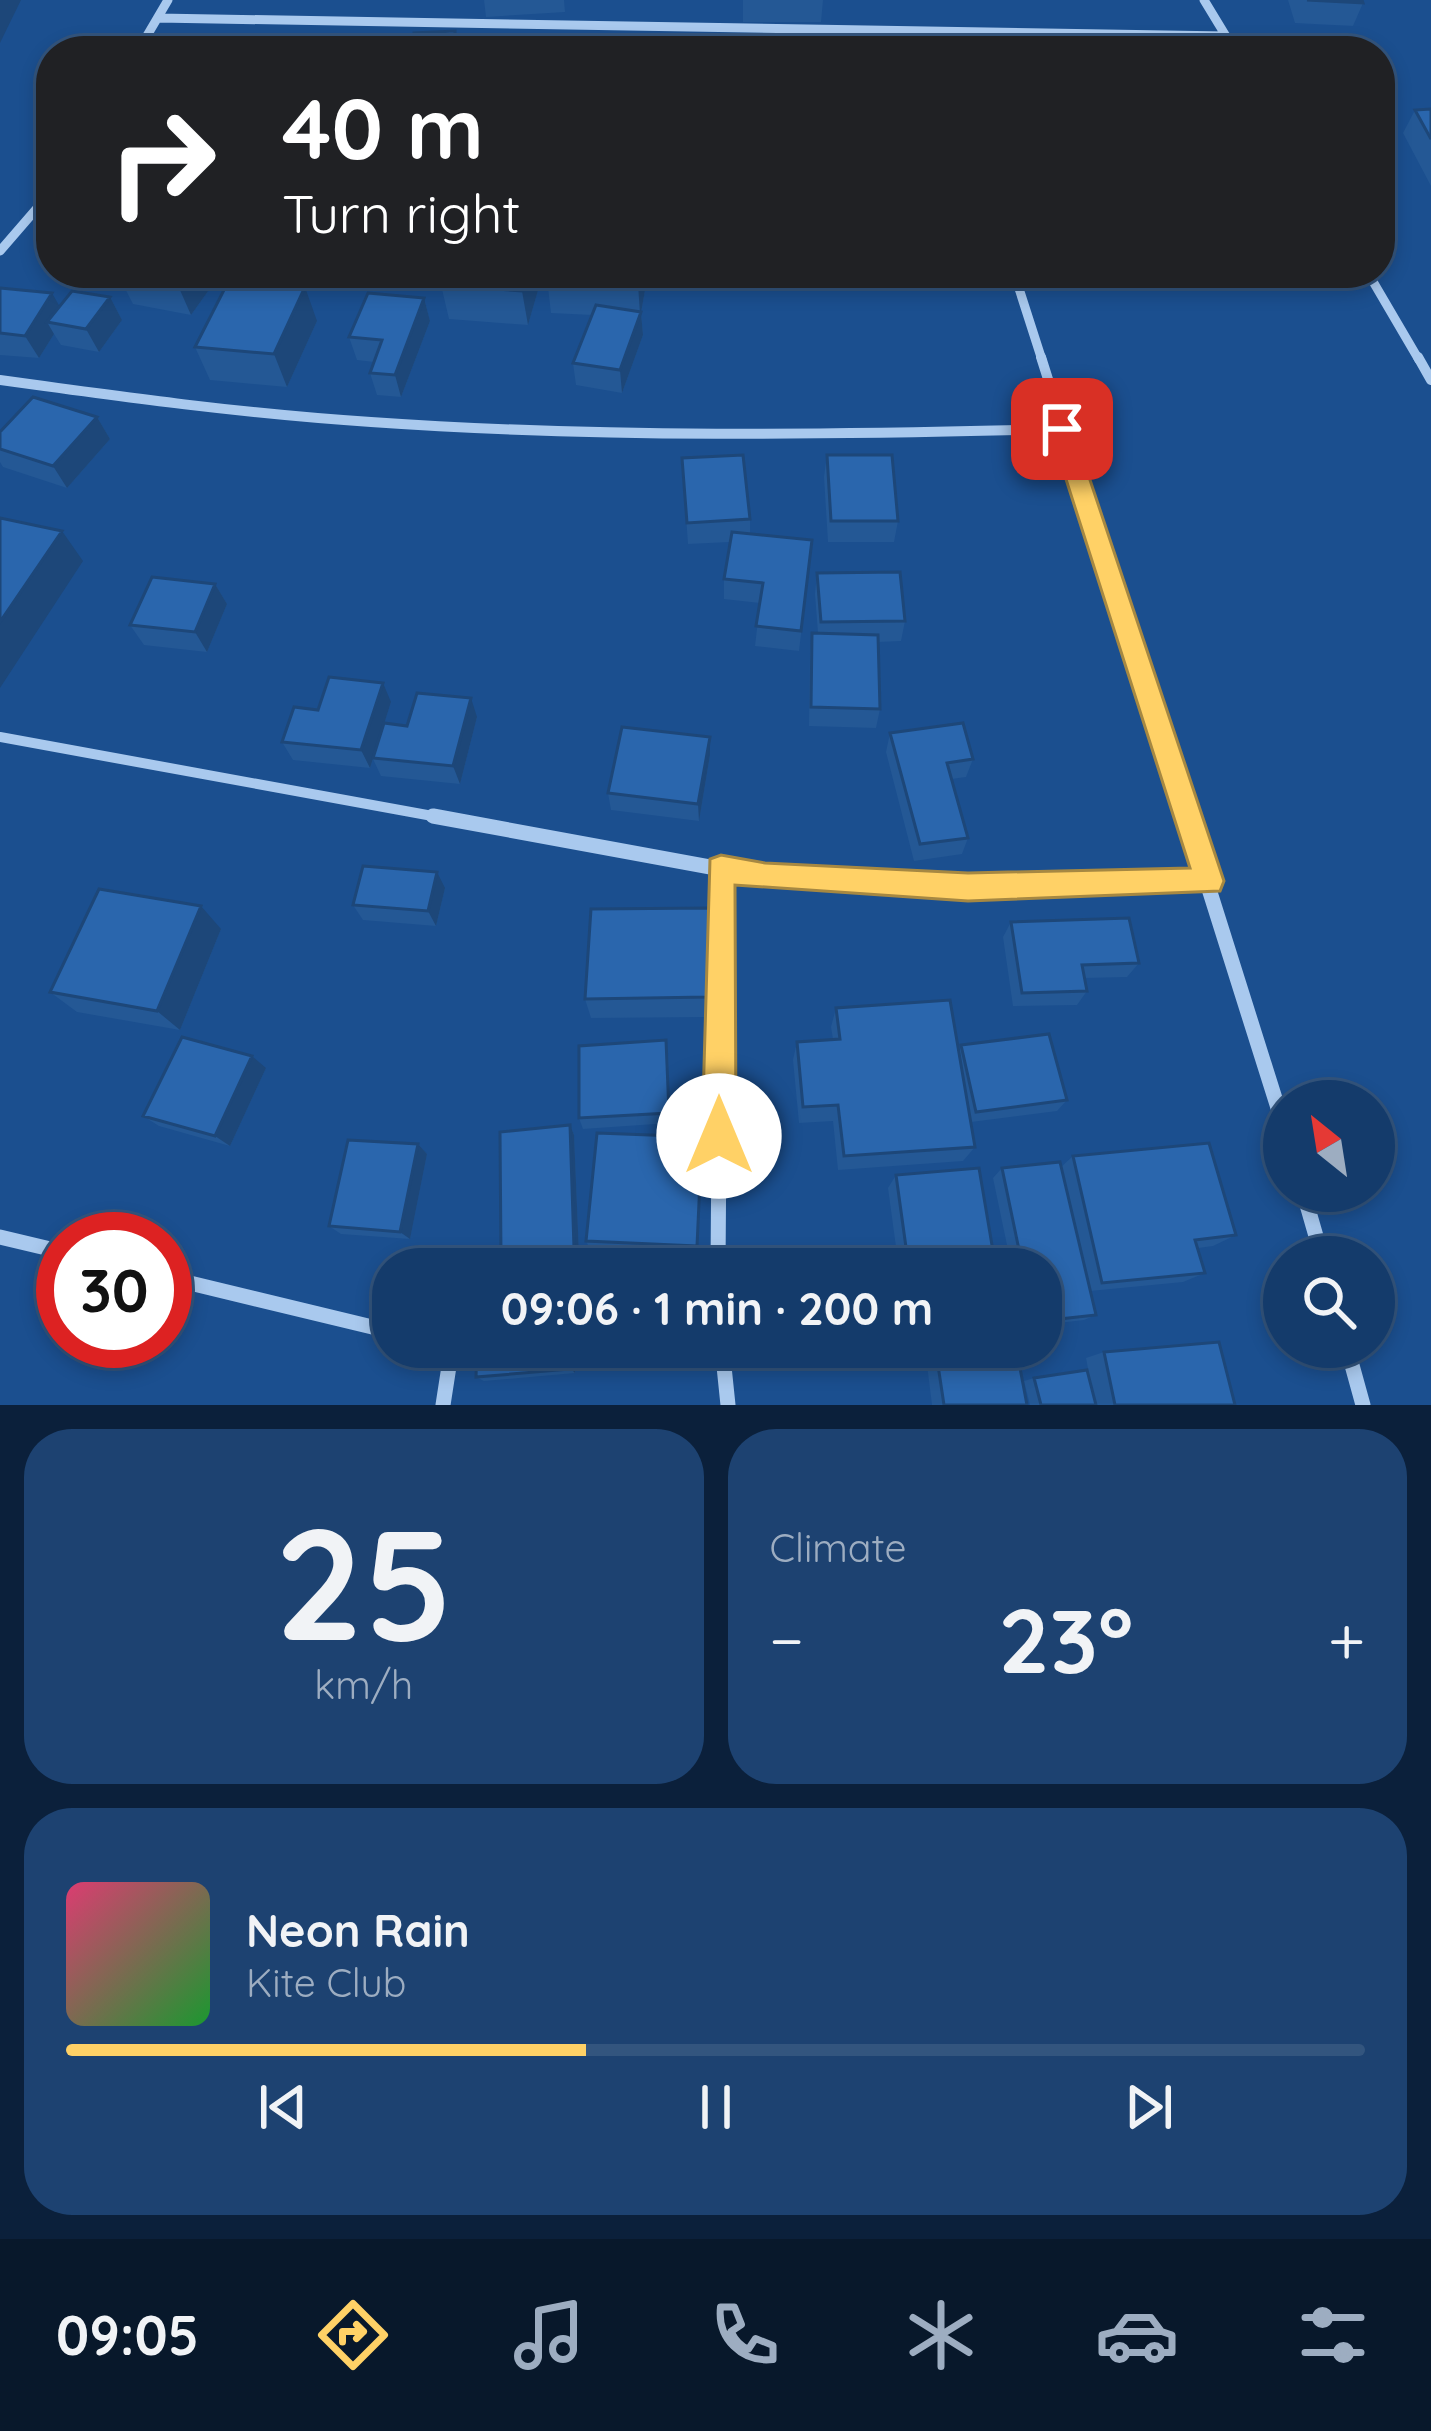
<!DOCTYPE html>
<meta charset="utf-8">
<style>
body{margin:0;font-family:Quicksand,sans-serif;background:#1d4271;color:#f1f3f6;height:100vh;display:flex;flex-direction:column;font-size:45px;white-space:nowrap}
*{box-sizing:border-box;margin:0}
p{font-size:39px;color:#9dadc1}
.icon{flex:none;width:66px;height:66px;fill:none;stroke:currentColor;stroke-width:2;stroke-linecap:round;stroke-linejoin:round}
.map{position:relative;height:1405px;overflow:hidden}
.panel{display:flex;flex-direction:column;gap:24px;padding:24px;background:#0b203b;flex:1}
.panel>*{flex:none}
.guide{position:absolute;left:36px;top:36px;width:1359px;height:252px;border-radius:48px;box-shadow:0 6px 18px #0003,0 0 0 3px #33557e;background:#202124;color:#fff;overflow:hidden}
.needle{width:78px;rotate:330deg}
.tools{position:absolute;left:1263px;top:1080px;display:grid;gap:24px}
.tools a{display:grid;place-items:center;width:132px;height:132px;border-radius:50%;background:#143b6b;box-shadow:0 6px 18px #0003,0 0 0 3px #33557e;font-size:60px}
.speed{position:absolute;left:36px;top:1212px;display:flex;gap:24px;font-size:60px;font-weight:700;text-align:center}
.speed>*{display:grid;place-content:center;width:156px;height:156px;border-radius:50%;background:#143b6b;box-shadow:0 6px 18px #0003,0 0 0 3px #33557e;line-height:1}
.speed .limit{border:18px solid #d22;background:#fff;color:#111}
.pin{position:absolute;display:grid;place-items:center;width:102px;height:102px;color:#fff;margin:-51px;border-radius:24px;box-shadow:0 6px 18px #0006}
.me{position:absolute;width:132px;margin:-66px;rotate:0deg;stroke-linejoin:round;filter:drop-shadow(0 0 9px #0008)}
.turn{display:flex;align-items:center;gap:42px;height:252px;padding:0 48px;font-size:54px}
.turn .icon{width:156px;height:156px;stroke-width:2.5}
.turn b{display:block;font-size:84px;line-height:102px}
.big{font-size:90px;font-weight:800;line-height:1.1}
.panel .card{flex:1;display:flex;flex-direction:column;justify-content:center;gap:18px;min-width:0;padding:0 42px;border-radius:48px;background:#1d4271}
.panel .dial{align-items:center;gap:0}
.dial b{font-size:156px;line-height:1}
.song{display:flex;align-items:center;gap:36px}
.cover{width:144px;height:144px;border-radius:18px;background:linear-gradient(135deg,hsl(340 70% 55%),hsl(130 70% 35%))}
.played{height:12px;border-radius:6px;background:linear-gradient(90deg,#ffd166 40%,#33557e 40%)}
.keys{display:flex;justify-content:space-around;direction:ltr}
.heat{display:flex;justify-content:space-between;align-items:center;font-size:66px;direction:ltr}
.panel .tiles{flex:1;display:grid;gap:24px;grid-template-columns:1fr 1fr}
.card:last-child{grid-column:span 2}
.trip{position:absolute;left:372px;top:1248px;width:690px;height:120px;border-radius:48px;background:#143b6b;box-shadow:0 6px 18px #0003,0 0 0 3px #33557e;font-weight:800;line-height:120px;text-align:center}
.dock{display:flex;height:192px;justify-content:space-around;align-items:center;background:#08182b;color:#9dadc1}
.dock .icon{width:84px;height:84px}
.dock .selected{color:#ffd166}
.dock b{font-size:54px;color:#f1f3f6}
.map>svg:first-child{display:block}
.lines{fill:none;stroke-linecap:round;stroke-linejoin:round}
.minor-far2{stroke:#a9c9ee;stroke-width:9}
.minor-far1{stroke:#a9c9ee;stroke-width:10}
.minor{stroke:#a9c9ee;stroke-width:15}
.wall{fill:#245895}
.shaded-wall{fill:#1d4779}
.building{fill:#2a66ad;stroke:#1d4779;stroke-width:3}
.route{fill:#ffd166;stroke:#a68842;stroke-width:3}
</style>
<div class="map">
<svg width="1431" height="1405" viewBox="0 0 1431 1405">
<rect width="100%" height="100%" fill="#1b4f8f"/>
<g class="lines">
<path class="minor-far2" d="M1204,0l31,51
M158,18l1068,18
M944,33l5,18
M138,51l30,-51
M0,251l51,-59
M1014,273l28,87
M1368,273l51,87"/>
<path class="minor-far1" d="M1041,357l146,462
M1418,357l13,23
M0,380c123,17 246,34 371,42 230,16 461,13 691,7
M0,737l449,82"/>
<path class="minor" d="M433,816l332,61 203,10 242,-6
M1186,816l98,311
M1303,1191l19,66
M0,1237l63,15
M718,1269l3,-400
M165,1277l228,55
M722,1347l6,58
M1347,1347l16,58
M443,1405l9,-58"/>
</g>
<path class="wall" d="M484,0h80l1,12 -79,5z
M743,0h80l-2,22h-78z
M1288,0h74l1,3 -10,23 -58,-3z
M1380,82l8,19 -8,17z
M1431,109v77l-28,-53 12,-23z
M117,273h104l-30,42 -58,-11z
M445,273h98l-15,52 -79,-6 -8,-34z
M548,273h100l-7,40 2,22 -21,58 -46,-8 -3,-22 19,-48 -41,-2 -4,-34z
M0,288l59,18 51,-9 12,23 -23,32 -38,-7 -7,-11 -15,24 -39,-3z
M424,298l6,23 -29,76 -24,-2 -7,-22 4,-11 -17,-2 -8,-23z
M317,321l-30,66 -77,-7 -15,-33z
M97,417l13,22 -43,49 -64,-21 -3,-5v-30z
M827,455l71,66 -4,21h-66l-4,-65z
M682,458l68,61v15l62,6 -13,111 -44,-5 5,-43 -36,-4v-20l6,-37 -42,2z
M817,573l88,48 -4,20 -23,1 2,67 -4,19 -67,-2 1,-73 2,-20h6l-3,-39z
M215,584l12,20 -20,48 -63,-7 -14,-20z
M391,702l-7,21 23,3 70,-9 -17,67 -79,-8 -8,-17 -3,9 -77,-8 -11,-18 36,-32z
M890,733l83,26 -7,18 -15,2 17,59 -6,16 -48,7 -28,-109z
M710,755l-11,66 -88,-11 -3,-17z
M445,888l-9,38 -73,-6 -10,-15z
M709,908l-1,109 -117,1 -6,-19z
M1011,922l128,41 -12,14 -42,1 2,13 -10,14 -64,1 -10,-69z
M221,929l-41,101 -103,-18 -27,-20z
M836,1008l123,42 2,-5 106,55 -10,11 -86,11 4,25 -12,14 -125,9 -5,-49 -34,2 -6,-63 4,-18 36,-3 -2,-12z
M668,1052l2,71 -87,6 -4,-11z
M266,1068l-36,78 -71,-20 -16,-10z
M570,1125l4,10 5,120 -71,8 -7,-6z
M418,1144l9,10 -17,85 -69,-5 -12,-8z
M703,1147l-6,106 -107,-4 -4,-8z
M1073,1156l163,79 -23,11 -15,2 7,25 -22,9 -93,9 6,24 -12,5 -43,5v-56h-29l-19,-91 9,-10 59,-1z
M896,1175l100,94h-97l-11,-81z
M465,1347h110v26l-91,8 -8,-4 1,-27h-6z
M936,1352l91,53h-95l-6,-48z
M1104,1352l131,53h-205l-6,-24 10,-3 59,17 -7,-37z"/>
<path class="shaded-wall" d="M0,0h21l-21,43z
M182,273h39l-30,42 -15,-34z
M528,273h15l-15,52 -6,-34z
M640,273h8l-7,40 2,22 -21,58 -2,-23 20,-56 -2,-30z
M305,287l12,34 -30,66 -13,-33z
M52,293l13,23 -18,6 7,12 -15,24 -14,-22z
M110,297l12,23 -23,32 -13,-23z
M424,298l6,23 -29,76 -6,-22z
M97,417l13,22 -43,49 -14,-22z
M62,531l21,30 -83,127v-66z
M215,584l12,20 -20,48 -12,-20z
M383,683l8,19 -21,66 -9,-18z
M471,698l6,19 -17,67 -7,-18z
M710,737v18l-11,66 -1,-17z
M437,872l8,16 -9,38 -8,-15z
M201,906l20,23 -41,101 -23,-19z
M252,1056l14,12 -36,78 -15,-10z
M570,1125l4,10 5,120 -5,-7z
M418,1144l9,10 -17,85 -10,-7z
M570,1347h5v26l-4,-4z"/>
<path class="building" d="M1307,0h55l1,3z
M455,31v20h-42l1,-18z
M906,39l2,12h-77l-1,-11z
M266,46l-1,5h-52l1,-3z
M1380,82l8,19h-8z
M1431,109v30l-16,-29z
M129,273h53l-6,8z
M445,273h83l-6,18 -81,-6z
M548,273h92l-2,11 -91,-5z
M229,280l76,7 -31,67 -79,-7z
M0,288l52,5 -27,43 -25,-3z
M72,291l38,6 -24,32 -39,-7z
M368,293l56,5 -29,77 -25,-2 12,-33 -33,-3z
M596,305l45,7 -21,58 -47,-7z
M33,397l64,20 -44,49 -53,-17v-17z
M743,455l7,64 -63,4 -5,-65z
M827,455h65l6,66h-67z
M0,518l62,13 -62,91z
M732,532l80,8 -11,91 -45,-5 7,-43 -39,-4z
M900,572l5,49 -84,1 -4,-49z
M152,577l63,7 -20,48 -65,-7z
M812,633l66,2 2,74 -69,-2z
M329,677l54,6 -22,67 -79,-8 12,-35 24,3z
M417,693l54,5 -18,68 -80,-8 11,-35 23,3z
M963,723l10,36 -26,4 21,75 -48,6 -30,-111z
M622,727l88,10 -12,67 -90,-11z
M363,866l74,6 -9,39 -75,-6z
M99,889l102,17 -44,105 -107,-19z
M709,908l-1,89 -123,2 6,-90z
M1129,918l10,45 -57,2 5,26 -65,2 -11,-71z
M950,1000l25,147 -131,9 -6,-51 -35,2 -6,-65 43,-3 -4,-31z
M1049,1034l18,66 -91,12 -15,-67z
M182,1037l70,19 -37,80 -72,-20z
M666,1040l3,73 -90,5v-72z
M570,1125l4,123 -73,9 -1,-125z
M597,1133l105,4 -5,109 -111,-5z
M348,1140l70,4 -18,88 -71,-6z
M1209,1143l27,92 -41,5 10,33 -103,10 -29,-127z
M1060,1162l36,153 -55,6v-52h-18l-21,-101z
M979,1168l17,101h-87l-13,-94z
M569,1259v10h-103v-1z
M1219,1342l16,63h-120l-11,-53z
M477,1347h93l1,22 -95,8z
M988,1347h28l11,58h-83l-8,-53z
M1087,1370l9,35h-55l-7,-27z"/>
<path class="route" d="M1062,421l11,8 151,452 -4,10 -252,10 -233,-16 1,251 -5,12 -12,4 -12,-4 -5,-12 8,-277 11,-4 44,8 203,10 222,-5 -140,-439z"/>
</svg>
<div class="tools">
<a><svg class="needle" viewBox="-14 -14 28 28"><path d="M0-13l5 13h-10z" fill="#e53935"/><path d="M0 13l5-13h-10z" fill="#9dadc1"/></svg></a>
<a><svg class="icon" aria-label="search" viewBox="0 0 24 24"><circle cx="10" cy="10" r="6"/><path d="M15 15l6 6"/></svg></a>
</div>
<div class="speed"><div class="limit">30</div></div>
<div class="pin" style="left:1062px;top:429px;background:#d93025"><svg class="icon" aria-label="arrive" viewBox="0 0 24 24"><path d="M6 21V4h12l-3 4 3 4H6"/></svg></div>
<svg class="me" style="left:719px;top:1136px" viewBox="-20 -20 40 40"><circle r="19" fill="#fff"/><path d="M0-13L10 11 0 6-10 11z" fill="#ffd166"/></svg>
<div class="trip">09:06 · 1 min · 200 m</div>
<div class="guide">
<div class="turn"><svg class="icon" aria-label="right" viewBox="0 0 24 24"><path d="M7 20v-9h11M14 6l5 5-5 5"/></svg><div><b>40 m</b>Turn right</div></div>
</div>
</div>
<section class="panel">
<div class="tiles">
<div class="card dial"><b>25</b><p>km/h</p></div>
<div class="card"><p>Climate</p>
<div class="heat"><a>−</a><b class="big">23°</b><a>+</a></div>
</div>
<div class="card">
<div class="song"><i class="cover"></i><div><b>Neon Rain</b><p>Kite Club</p></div></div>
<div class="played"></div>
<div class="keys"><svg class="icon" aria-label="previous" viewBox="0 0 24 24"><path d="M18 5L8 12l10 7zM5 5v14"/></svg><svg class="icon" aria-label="pause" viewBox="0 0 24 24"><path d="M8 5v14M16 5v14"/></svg><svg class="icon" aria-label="next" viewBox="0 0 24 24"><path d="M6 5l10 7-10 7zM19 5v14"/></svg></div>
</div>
</div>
</section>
<nav class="dock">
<b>09:05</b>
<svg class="icon selected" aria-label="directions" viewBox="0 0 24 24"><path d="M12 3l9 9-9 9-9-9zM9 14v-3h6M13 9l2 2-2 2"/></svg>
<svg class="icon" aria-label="music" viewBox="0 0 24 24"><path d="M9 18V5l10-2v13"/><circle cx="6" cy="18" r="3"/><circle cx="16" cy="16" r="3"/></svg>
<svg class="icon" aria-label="phone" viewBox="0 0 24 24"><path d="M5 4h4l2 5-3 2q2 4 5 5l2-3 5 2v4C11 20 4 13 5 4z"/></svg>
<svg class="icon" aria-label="climate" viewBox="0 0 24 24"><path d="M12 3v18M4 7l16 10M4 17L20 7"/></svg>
<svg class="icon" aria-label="car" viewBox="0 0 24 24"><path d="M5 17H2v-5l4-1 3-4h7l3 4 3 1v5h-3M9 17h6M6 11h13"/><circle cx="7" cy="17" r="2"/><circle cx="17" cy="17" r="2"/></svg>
<svg class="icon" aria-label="filters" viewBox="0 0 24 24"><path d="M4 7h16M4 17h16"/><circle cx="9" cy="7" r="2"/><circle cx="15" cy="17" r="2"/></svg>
</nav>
